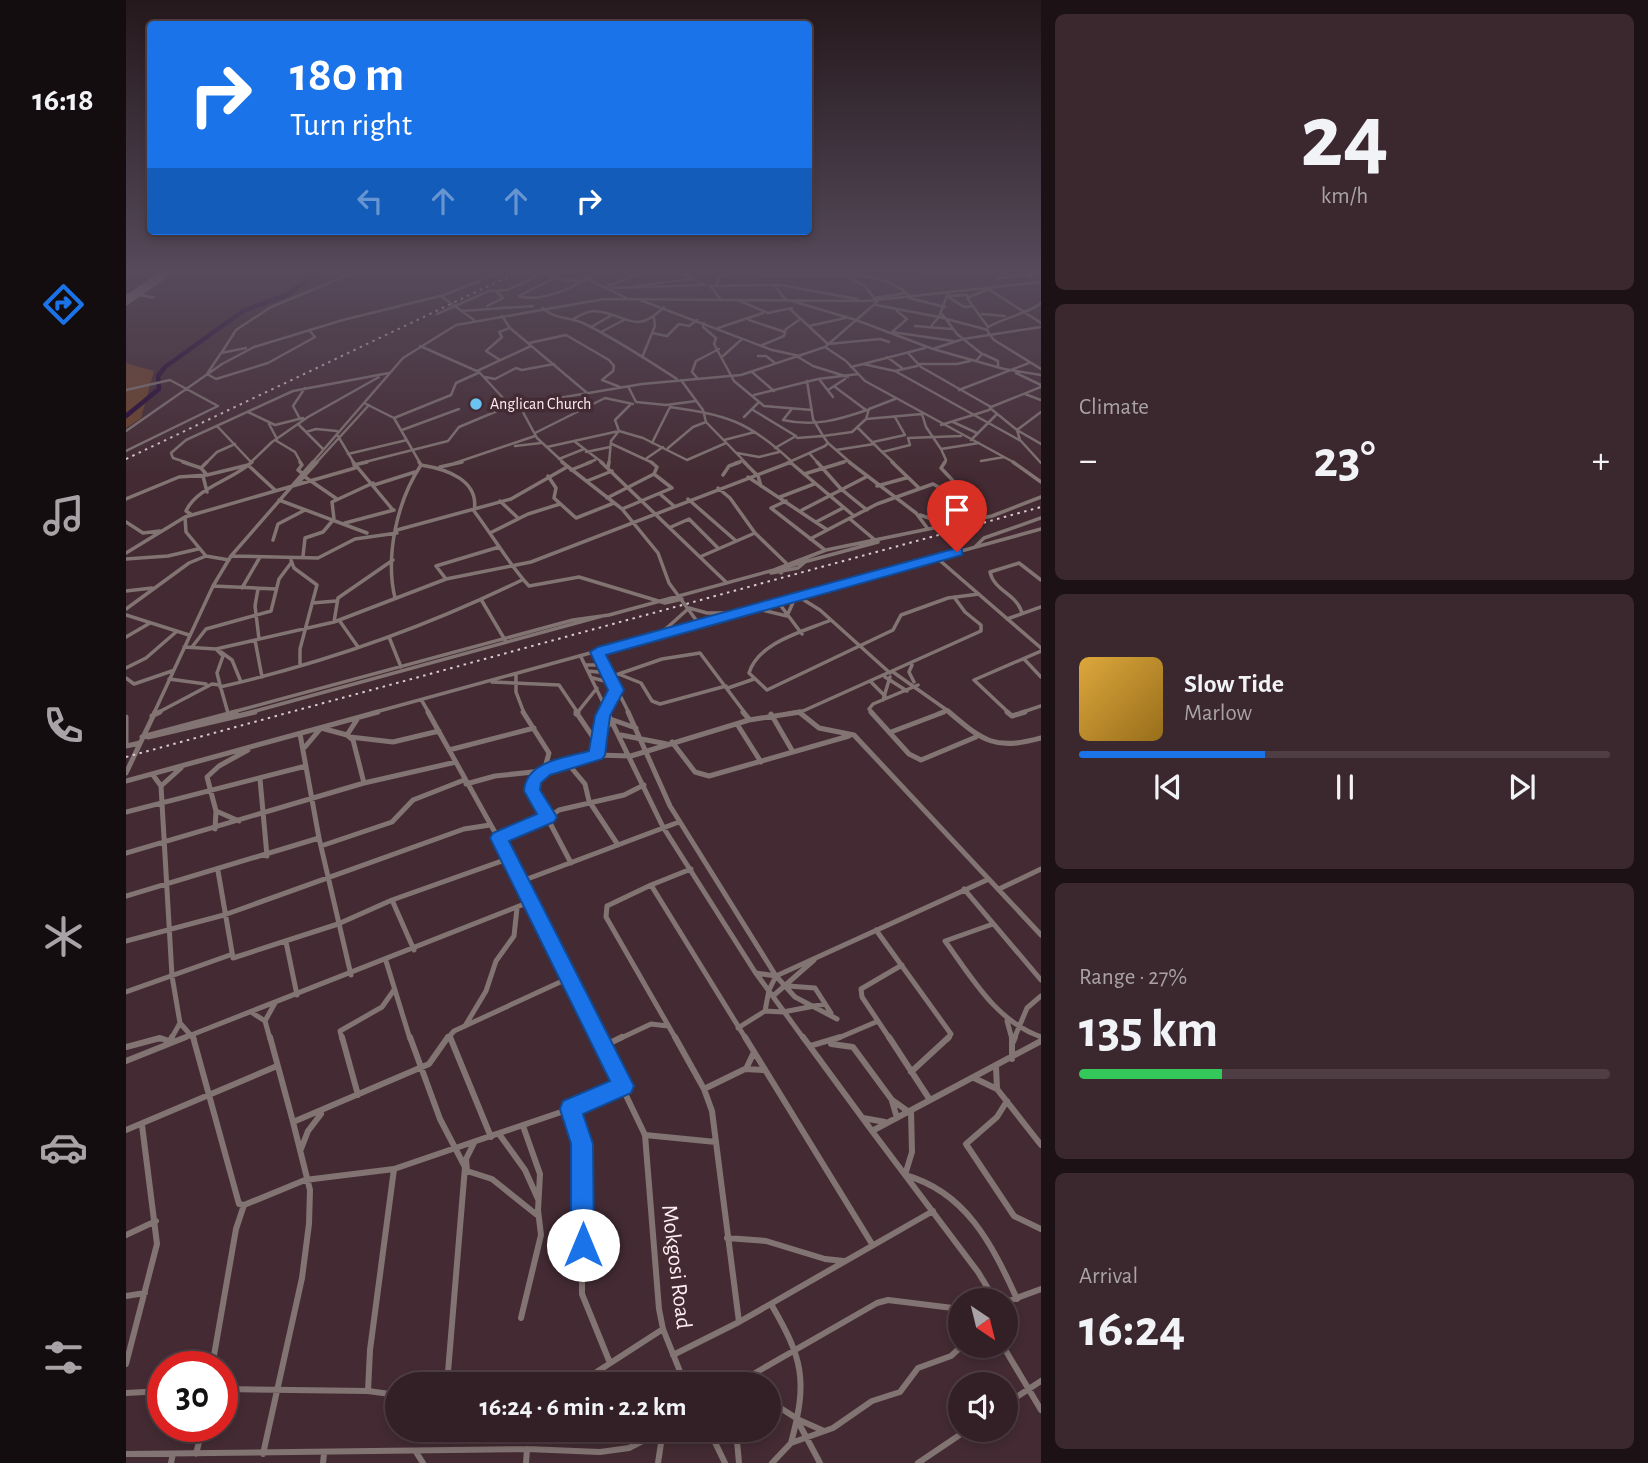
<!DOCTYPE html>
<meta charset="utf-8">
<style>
body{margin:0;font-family:"Alegreya Sans",sans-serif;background:#3b282e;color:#f1f3f6;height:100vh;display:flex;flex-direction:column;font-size:26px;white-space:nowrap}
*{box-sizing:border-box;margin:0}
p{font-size:23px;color:#a9a3a7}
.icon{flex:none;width:38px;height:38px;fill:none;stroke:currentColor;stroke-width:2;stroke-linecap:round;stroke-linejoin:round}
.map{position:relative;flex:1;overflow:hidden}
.panel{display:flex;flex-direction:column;gap:14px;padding:14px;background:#1c1215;width:607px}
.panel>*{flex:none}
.top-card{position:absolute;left:21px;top:21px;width:665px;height:214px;border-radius:7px;box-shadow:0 4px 10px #0003,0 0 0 2px #4e3e43;background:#1a73e8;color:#fff;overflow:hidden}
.needle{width:46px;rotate:145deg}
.buttons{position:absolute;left:822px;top:1288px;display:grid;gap:14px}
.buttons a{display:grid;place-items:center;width:70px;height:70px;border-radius:50%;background:#332026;box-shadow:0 4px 10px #0003,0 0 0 2px #4e3e43;font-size:35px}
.speed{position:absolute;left:21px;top:1351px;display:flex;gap:14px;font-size:35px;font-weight:700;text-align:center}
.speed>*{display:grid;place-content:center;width:91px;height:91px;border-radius:50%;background:#332026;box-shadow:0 4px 10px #0003,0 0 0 2px #4e3e43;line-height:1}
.speed .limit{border:10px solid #d22;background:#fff;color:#111}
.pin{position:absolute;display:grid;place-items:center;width:60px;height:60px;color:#fff;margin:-72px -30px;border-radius:50% 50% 50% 0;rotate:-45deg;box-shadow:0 0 7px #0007}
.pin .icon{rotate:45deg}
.me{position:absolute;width:77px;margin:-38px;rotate:0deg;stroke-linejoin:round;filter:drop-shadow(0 0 5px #0008)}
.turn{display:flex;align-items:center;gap:24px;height:147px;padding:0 28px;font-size:32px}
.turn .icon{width:91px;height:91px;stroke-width:2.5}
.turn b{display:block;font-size:49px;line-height:60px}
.lanes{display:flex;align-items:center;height:66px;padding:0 28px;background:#0003;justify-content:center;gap:35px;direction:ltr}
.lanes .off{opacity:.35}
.big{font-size:52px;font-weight:600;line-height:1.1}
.panel .card{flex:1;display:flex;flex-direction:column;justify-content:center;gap:10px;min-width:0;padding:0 24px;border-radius:10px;background:#3b282e}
.panel .dial{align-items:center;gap:0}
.dial b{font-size:91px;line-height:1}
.song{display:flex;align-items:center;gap:21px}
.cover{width:84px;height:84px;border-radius:10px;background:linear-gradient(135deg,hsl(40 70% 55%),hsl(40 70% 35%))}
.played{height:7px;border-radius:4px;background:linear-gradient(90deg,#1a73e8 35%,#4e3e43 35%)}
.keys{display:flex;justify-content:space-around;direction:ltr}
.heat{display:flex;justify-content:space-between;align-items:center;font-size:38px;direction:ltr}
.charge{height:10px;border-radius:5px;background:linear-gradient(90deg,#34c759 27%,#4e3e43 0)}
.trip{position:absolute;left:259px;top:1372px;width:396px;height:70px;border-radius:35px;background:#332026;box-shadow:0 4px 10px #0003,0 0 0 2px #4e3e43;font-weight:600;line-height:70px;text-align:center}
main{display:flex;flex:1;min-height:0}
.dock{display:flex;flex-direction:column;width:126px;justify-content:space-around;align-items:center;background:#140d0f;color:#a9a3a7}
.dock .icon{width:49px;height:49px}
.dock .active{color:#1a73e8}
.dock b{font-size:32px;color:#f1f3f6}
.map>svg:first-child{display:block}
.green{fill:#6e432a}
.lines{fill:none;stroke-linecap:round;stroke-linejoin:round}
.river{stroke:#250837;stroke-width:4.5}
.taxiway{fill:#907a80;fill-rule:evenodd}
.runway{fill:#907a80;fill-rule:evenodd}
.minor-far3{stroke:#827472;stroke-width:2.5}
.minor-far2{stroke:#827472;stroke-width:3.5}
.minor-far1{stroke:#827472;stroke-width:5}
.minor{stroke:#827472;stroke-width:6}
.rail{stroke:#dccace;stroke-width:2;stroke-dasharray:2.5 4.5;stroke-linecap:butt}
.route{fill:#1a73e8;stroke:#114b97;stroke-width:2}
.poi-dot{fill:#6ac3f1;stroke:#442b33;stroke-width:2.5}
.labels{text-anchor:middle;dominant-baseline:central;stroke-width:7;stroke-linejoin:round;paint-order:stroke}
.far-poi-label{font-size:16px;fill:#feedf1;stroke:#442b33;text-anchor:start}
.near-street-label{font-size:23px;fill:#feedf1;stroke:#442b33}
</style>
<main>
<nav class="dock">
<b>16:18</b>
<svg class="icon active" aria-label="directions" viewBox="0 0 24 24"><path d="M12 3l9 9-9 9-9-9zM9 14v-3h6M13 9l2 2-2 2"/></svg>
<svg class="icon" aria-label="music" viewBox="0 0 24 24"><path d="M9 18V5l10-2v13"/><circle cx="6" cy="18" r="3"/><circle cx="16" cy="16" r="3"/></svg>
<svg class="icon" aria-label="phone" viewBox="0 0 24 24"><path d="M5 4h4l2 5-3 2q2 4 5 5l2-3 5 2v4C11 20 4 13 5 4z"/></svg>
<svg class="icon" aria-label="climate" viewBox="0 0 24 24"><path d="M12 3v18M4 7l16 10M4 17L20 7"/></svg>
<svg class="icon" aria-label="car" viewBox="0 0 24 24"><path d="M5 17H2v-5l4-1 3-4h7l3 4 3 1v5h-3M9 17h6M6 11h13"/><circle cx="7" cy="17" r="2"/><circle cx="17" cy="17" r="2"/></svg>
<svg class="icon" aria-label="filters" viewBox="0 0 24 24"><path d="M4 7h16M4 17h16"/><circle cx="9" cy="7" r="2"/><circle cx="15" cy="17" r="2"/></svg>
</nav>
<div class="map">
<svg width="915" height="1463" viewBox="0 0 915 1463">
<rect width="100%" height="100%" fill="#442b33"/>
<path class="green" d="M0,363l28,8 -13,47 -15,10z"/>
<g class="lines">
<path class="river" d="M739,271l43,4 20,-4
M0,416l33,-27 -1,-13 7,-9 78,-56 43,-16 35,-24"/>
<path class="taxiway" d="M10,292l20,5 -3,2 -19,-4v-2z"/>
<path class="runway" d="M35,271h16l-51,35v-11z"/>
<path class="minor-far3" d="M413,271l25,9 18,1
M445,271l55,27
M550,271l27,13
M889,271l17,7
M723,276c23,-1 45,4 62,21
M430,277l-37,19c23,8 62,-12 81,-25
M871,279l37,-6
M648,285l12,15
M482,286l38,-15
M508,286l58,-7
M583,286l72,-1 76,14
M585,287l10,13
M485,288l94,-3
M865,288l-24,10 21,29c15,-9 44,-15 53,-24
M864,290l51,33
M315,296l33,24
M821,296l17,11 9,-1
M822,296l19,-1
M748,298l32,-5
M783,298l36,9
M514,300l132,50 28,6
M612,300l30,13 24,-5
M666,301l64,19 77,29 30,-10 78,-12
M750,305l63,12 9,-24
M361,306l16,-8 -6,-6
M417,308c10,11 27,9 40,15 33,16 63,36 94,56
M664,309l38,35 52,-5 9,3
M336,311l71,-5
M311,314l52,-23 18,-1 37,-17
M816,314l15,20 25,20 -6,7
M856,314l23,2
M376,316l8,12 76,64
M447,319c6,-3 14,-8 21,-8 33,2 40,26 70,-4
M623,320l36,12
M578,323l-1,4 13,11 -2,6 20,37 30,25 48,4
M806,325l7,-8 49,13
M683,326l36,-8
M789,326l37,3
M465,327l21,-12
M592,328l45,-15
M475,332l23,-12
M766,332l61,9
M766,332l15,-13 -10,-8
M862,332l6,8 47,29
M526,333l15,3 12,-12 10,2 8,-6
M403,343l37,-8 43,25 5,6 -1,5 -11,9 18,7
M636,345l22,-9 2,-7 13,-9
M294,346l59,26 25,27 25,4 113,-19 99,-9 84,-28 52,-45 -12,-16 -20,-10h-75l-35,-4 -16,6 -3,8
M699,347l21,14 19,20 150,82
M120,348l-25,5 -14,21 9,5 52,-16 47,-26 -6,-7
M807,349l71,20 37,6
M96,352l14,-22 35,-23 87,-36
M782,353l13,14 70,40 50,-20
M857,354l15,7v6
M517,355l12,-29 -1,-8
M597,356l19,-17
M632,356h8l9,7
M672,357l15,9 35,11
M761,357l15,11
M374,360l-14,-9 16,-14 -3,-5 11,-4
M737,364l62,-16
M792,364h39l13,-3
M725,367l12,-3 32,7 126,70 20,22
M351,371l54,-25
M769,371l22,-5
M626,372l22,19
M890,373l25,12
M359,377l10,2 21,-11 6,2 32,-6
M572,379l-6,-7 4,-11 23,-12
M693,379l14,18
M555,380l22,30 3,12
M502,386l8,16 30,3 30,-4
M709,387l31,23
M0,390l44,-10 48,26
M702,390l17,-11
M833,390l70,-27
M899,394l16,6
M628,395l64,-16 40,-5
M238,403l30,15 26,45
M392,403l19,35 27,25
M864,408l27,22 3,10
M627,410l43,26 -21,12
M665,410l-8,10c31,7 55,0 84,-10
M122,412l27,13 28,-7
M915,412l-24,18 24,14
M618,417l15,-15
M769,417l10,18
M268,418l57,-23 5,-12 22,-10
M174,419l-7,-13 12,-18
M740,419l3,-10 26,-10
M827,422l24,11
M143,424l8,15
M172,424l25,25
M815,425l48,-15
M91,426l34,36
M731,427l25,25 28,-7 -2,-7 53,-2
M276,430l57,-21
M0,431l96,-67 32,-17 89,-27 101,-25 60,-24
M493,431l-4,-11 15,-15
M180,432l10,-3 21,2
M409,433l70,-35 28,6
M212,436l16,27
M671,438l26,-2 -10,-17 -6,-38
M149,440l20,12 6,11
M598,440l31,-8
M845,440l25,-25
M448,441l29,22
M747,442l32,-7
M526,443l18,-36c57,8 78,14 121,54
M702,443l23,20
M486,444l41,19
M389,446l26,-3
M421,447l72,-16 24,7 44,22 39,-17
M542,448l25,-21 13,-5 40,41
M815,449l5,11 -2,3
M710,450l38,-6
M0,451l92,-45
M460,452l24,-5
M756,452l12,11
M611,453l22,4 20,-5
M683,453l9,10
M222,454l59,-14
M521,458l16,-11
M433,459l25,-10
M855,461l23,-4
M62,463l-15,-5 -2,-5 15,-13 107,-49 96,-18
M80,463l11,-11 18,-8
M124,463l22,-21 36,-25 71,-40
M186,463l91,-105 53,-33 148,-26 263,2 174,-19
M190,463l53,-58
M235,463l87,-22 11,-14 43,-18 16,-2
M329,463l80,-27
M461,463l8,-3
M483,463l2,-22 7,-9
M609,463l6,-2
M661,463l38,-17 3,-3 -5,-7 29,-4 14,-13 56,-5 4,13 15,22 38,-6
M713,463l7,-2"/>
<path class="minor-far2" d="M57,462l18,6 6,7 41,-10 27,25
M174,462l2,3 -4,5 4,3
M227,462l40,48
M293,462l2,3c25,4 59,15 53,46 19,25 34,52 55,75l50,-9 86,26 17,-4
M436,462l60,47 36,44 11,30 30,41
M475,462l126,121
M618,462l14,14 3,10
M664,462l64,54
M691,462l24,27 26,21
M723,462l67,51 12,16
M766,462l27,26
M887,462l28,20
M228,465l13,-3
M314,467l22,-5
M75,468l6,-6
M482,468l1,-6
M445,470l20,-8
M678,474l40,-12
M597,475l6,-9 11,-4
M77,476l4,16
M422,476l8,12 -2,10 22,20 38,-15
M179,477l32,22
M622,477l78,52
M461,481l25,-10
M171,484l20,-22
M248,485l41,-13
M751,486l29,-8
M592,488l12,10 25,35 31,30 1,4 -6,6
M534,494l14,12
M654,497l34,-13
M481,498l47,-24 3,-7 -6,-5
M0,499l53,-22 28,-2
M562,499l47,41
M153,500l88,33
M374,501l18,17
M660,501l-15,7 54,42
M496,509l50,-21 -18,-14
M676,510l64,-33
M66,515l-6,-4c11,-24 47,-31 66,-49
M794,515l24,8
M59,517l1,15 20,24
M724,519l25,21
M0,522l17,11 17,-2
M690,522l27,-14
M219,523l49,-13
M545,527l18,-8 29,29
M271,530l114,-31 56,-32
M364,533l38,-19 32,-10
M684,539l67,-35 56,-20 9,5 15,-4 -16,-17 4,-6
M147,540l5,-16 27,-14
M849,547l9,-9 57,-20
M0,553l59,-36 170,-49
M106,556l86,2 37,-19 42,-6
M177,556l2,-18 18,-6 11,-13 -2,-17 41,-19
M576,556l53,-23
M811,558l104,90
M0,559l42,-3 30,-7
M165,560l3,8 23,17 -17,64v17
M652,569l100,-27
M645,573l27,-5 7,-6
M320,579l-10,-13 63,-19
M87,586l63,3
M116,588l18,-31
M132,589l-3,17 4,33
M0,591l26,-3
M673,597l21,13 70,63
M269,598c-10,-42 2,-97 26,-133
M356,601l23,39
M652,602l24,32
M186,603l24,-2
M0,609l63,-46 17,-7 23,4
M632,609l29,7 8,-18
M896,613c-5,-19 -28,-22 -32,-41l29,-9 22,17
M0,615l63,20
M881,619l34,-12
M213,620l19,27
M705,620c-26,11 -73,22 -82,53l18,17 126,-60 8,-15 47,-17 31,-4
M208,622l4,-24 55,-38
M533,635l30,-27 18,5h23
M0,637l24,-14
M263,637l12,30
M129,640l7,37
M58,647l32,2 118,-27 112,-43 85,-17 260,-100
M66,647l14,-18 65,-18 8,-32 12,-16
M90,649l7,7 -6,17 3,12
M95,652l11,8 9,22
M472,652l31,61
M455,657l27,56
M899,660l16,17
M459,665h19
M786,665l-3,7 5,10
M0,668l20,-10 30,-26
M462,671l20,2
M767,672l58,41
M390,674v18l8,21
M495,675l20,8 11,18 8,3 66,-18
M484,677l52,-18 38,-6 45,60
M759,677l22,14
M0,678l8,6 38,-13
M467,678l19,5
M43,679l37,5
M366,682l67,3 19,28
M745,682l14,14
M94,687c104,-24 206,-60 302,-107
M602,688l26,-9
M757,700l7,-23
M296,701l7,12
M28,713l59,-127 18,-30 82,-94
M31,713l55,-29 8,1 8,28
M103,713l344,-93 36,-5 165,-45 52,-20 166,-34 49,-19
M122,713l354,-97
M246,713l669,-184
M451,713l20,-25
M478,713l12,-23
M663,713l14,-2 178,-80v-6l-16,-13 -11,-15
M747,713l-4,-4 4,-5 45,-19
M813,713l9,-3
M883,713l-35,-33 67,-29
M894,713l21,-7"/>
<path class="minor-far1" d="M302,712l94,169 77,158
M397,712l26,41 -5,18 -11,9 -2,7 40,76
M450,712l23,34 -3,9
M481,712l56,115 92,145 49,67
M502,712l42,94 106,170 19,21 42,22
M617,712l6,7
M673,712l20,16 35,7 187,200
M745,712l38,42 12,6 55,-23
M823,712c34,29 46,39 92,26
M881,712l5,4 13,-4
M450,714l2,-2
M645,714l22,38
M26,716l8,-4
M0,717v29l14,-3
M232,718l-11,17 6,5 11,43
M611,724l24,38
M476,730l3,-18
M765,732l53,-20
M495,735l46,9
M16,737l94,-25
M22,737l107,-25
M224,737l43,5 46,-11
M546,742l23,30 14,4 140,-40
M473,745l4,-14 10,-11 23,8
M179,747l16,-19 26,7
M323,750l85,-22
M443,765l16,19 4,17 29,44
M0,773l29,-61
M27,775l8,11 11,190 8,47 14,16
M134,779l7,77
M0,781l252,-69
M340,784l29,-8 57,-6 44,-15 35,1 118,-36 51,-8
M35,786l20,-18
M0,812l180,-46
M113,821l-23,-10 -9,-34 12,-11 29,-16
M89,829l1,-18
M193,838l32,137
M373,838l43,-16 17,-12 65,-15 20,-10
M195,846l71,-24 21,-22 51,-20
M0,853l238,-70 92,-21
M565,869l-40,16 95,154
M92,871l15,87 105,-34 54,-24 22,50
M396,881l157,-59
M525,885l-44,21 -1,11 70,122
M838,889l77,91
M873,889l42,-20
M0,896l193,-58 -19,-104
M266,900l118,-42
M867,924l-48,17c27,37 51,80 96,96
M750,930l75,104 -3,5
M0,941l98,-26 240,-86 26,-4
M160,942l11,53
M260,961l24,78
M630,973l20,3 213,-97
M662,986l27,2 16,25
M0,992l104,-37
M647,996l41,-36
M639,1011l4,-21 7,-14
M125,1012l14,9
M881,1021l5,18
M339,1026l21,-35 10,-30 18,-25 3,-28
M612,1028l27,-17 18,1 42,-8
M323,1036l1,3
M30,1039h7
M45,1039l9,-16
M55,1039l351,-138
M144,1039l-5,-18 10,-18
M216,1039l-2,-8 42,-24 12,-17
M321,1039l7,-8 115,-53
M493,1039l32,-15 17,2
M710,1039l40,-17
M764,1039l-28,-42 -1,-8 41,-24
M888,1039l13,-31 14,-12"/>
<path class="minor" d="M67,1037l46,167 5,1
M144,1037l23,85 136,-58 19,-27
M216,1037l16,58
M284,1037l30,82 25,48 -18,217
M324,1037l41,100
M472,1037l47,98 14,174 4,20 22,55
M549,1037l29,52 8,22 27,211
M619,1037l127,207
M677,1037l69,94 169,-90
M763,1037l41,63
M886,1037v22
M887,1042l2,-5
M43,1043l3,-6
M705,1044l22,3 39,53 17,12
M478,1046l18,-9
M684,1046l30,-9
M0,1047l34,-9 9,3
M0,1061l60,-24
M870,1067l1,21
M620,1069l8,-17
M785,1072l38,-35
M848,1078l23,11 44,56
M578,1089l41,-20 18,1
M766,1101l5,17
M881,1101l-10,16 -31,27 48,72 27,13
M444,1109l12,35v150l28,69
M785,1111l1,41 -7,23c61,17 87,69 112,124
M737,1118l22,4
M0,1130l151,-64
M746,1131l106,141 17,28
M373,1134l26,36 13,29
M519,1135l71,7
M348,1143l-8,16 1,12 25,8 45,36
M175,1149l7,-18 13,-17
M0,1235l30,-14
M601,1238l39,3 59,18 19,2
M0,1296l19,-3
M880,1302l35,-13
M645,1304c32,55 37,76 20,139
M395,1318l20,-83 -3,-25 2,-36 -17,-48
M877,1346l38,64
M547,1355l66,-33 194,-111
M0,1364l31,-120 -15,-119
M86,1367l24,-138 8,-24 61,-25 89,-11 176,-60 53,-23
M452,1384l85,-55
M610,1384l141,-81 11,-3 73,9
M96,1389l146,2 29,4
M242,1391l2,-41 24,-181
M0,1393l37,-2
M642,1400l28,18 24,45
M880,1404l35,-23
M671,1419l27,12
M583,1430l16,33
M610,1430l3,33
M290,1452l7,11
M0,1454l401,-5 73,3 29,-4 35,-18
M70,1454l7,-28
M137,1454l39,-176 7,-54 1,-34 -17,-68
M45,1463l2,-9
M197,1463l1,-9
M400,1463l1,-14
M532,1463l5,-33
M646,1463l19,-20 42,-15 39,-27 28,-9 18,-24 33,-12 11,-10
M792,1463l49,-33"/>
<path class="rail" d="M0,459l394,-188
M0,757l915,-250"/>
</g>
<linearGradient id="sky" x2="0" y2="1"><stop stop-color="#25181c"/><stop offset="0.57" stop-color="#564a5b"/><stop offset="1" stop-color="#564a5b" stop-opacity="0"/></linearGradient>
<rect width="915" height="475" fill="url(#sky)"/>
<path class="route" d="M831,548l5,1v6l-356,100 18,35 -14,26 -5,39 -3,4 -52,16 -9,8 -1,7 17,27 -3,5 -45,19 125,245 -3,7 -48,21 10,30 1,101 -3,8 -8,4 -9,-4 -3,-8v-101l-11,-35 3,-8 47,-20 -120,-243 3,-5 44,-19 -13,-23c2,-30 40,-33 65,-40l6,-35 13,-26 -18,-38 8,-5z"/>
<circle class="poi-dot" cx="350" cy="404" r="7"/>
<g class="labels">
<g class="far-poi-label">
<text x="364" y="404">Anglican Church</text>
</g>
<g class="near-street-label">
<text transform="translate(550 1267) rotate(83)">Mokgosi Road</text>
</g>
</g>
</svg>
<div class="buttons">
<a><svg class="needle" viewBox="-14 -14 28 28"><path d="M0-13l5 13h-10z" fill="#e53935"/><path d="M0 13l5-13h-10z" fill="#a9a3a7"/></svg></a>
<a><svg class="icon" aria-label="sound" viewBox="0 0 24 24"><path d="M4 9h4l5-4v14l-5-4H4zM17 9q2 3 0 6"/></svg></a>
</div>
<div class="speed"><div class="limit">30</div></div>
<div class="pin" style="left:831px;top:552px;background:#d93025"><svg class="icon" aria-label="arrive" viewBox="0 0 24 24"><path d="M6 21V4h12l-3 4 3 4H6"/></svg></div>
<svg class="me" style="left:457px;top:1245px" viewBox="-20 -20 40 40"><circle r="19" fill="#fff"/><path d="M0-13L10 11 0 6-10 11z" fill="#1a73e8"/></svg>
<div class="trip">16:24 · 6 min · 2.2 km</div>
<div class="top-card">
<div class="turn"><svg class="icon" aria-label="right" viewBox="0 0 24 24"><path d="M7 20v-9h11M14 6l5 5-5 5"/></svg><div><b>180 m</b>Turn right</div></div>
<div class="lanes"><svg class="icon off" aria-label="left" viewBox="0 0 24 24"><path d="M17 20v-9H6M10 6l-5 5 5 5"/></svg><svg class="icon off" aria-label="ahead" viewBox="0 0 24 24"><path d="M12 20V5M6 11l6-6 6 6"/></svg><svg class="icon off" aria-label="ahead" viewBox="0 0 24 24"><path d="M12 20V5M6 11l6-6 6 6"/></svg><svg class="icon" aria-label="right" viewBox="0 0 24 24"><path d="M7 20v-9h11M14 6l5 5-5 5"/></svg></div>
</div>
</div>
<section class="panel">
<div class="card dial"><b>24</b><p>km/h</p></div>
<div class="card"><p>Climate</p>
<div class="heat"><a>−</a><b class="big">23°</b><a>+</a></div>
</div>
<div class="card">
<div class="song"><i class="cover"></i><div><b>Slow Tide</b><p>Marlow</p></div></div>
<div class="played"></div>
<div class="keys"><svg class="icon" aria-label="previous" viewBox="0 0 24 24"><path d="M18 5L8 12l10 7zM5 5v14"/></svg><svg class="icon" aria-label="pause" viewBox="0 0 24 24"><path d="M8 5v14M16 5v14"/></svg><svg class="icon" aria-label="next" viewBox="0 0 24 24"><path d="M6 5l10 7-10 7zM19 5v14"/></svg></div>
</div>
<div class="card"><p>Range · 27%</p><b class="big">135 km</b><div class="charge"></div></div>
<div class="card"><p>Arrival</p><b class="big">16:24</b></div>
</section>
</main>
